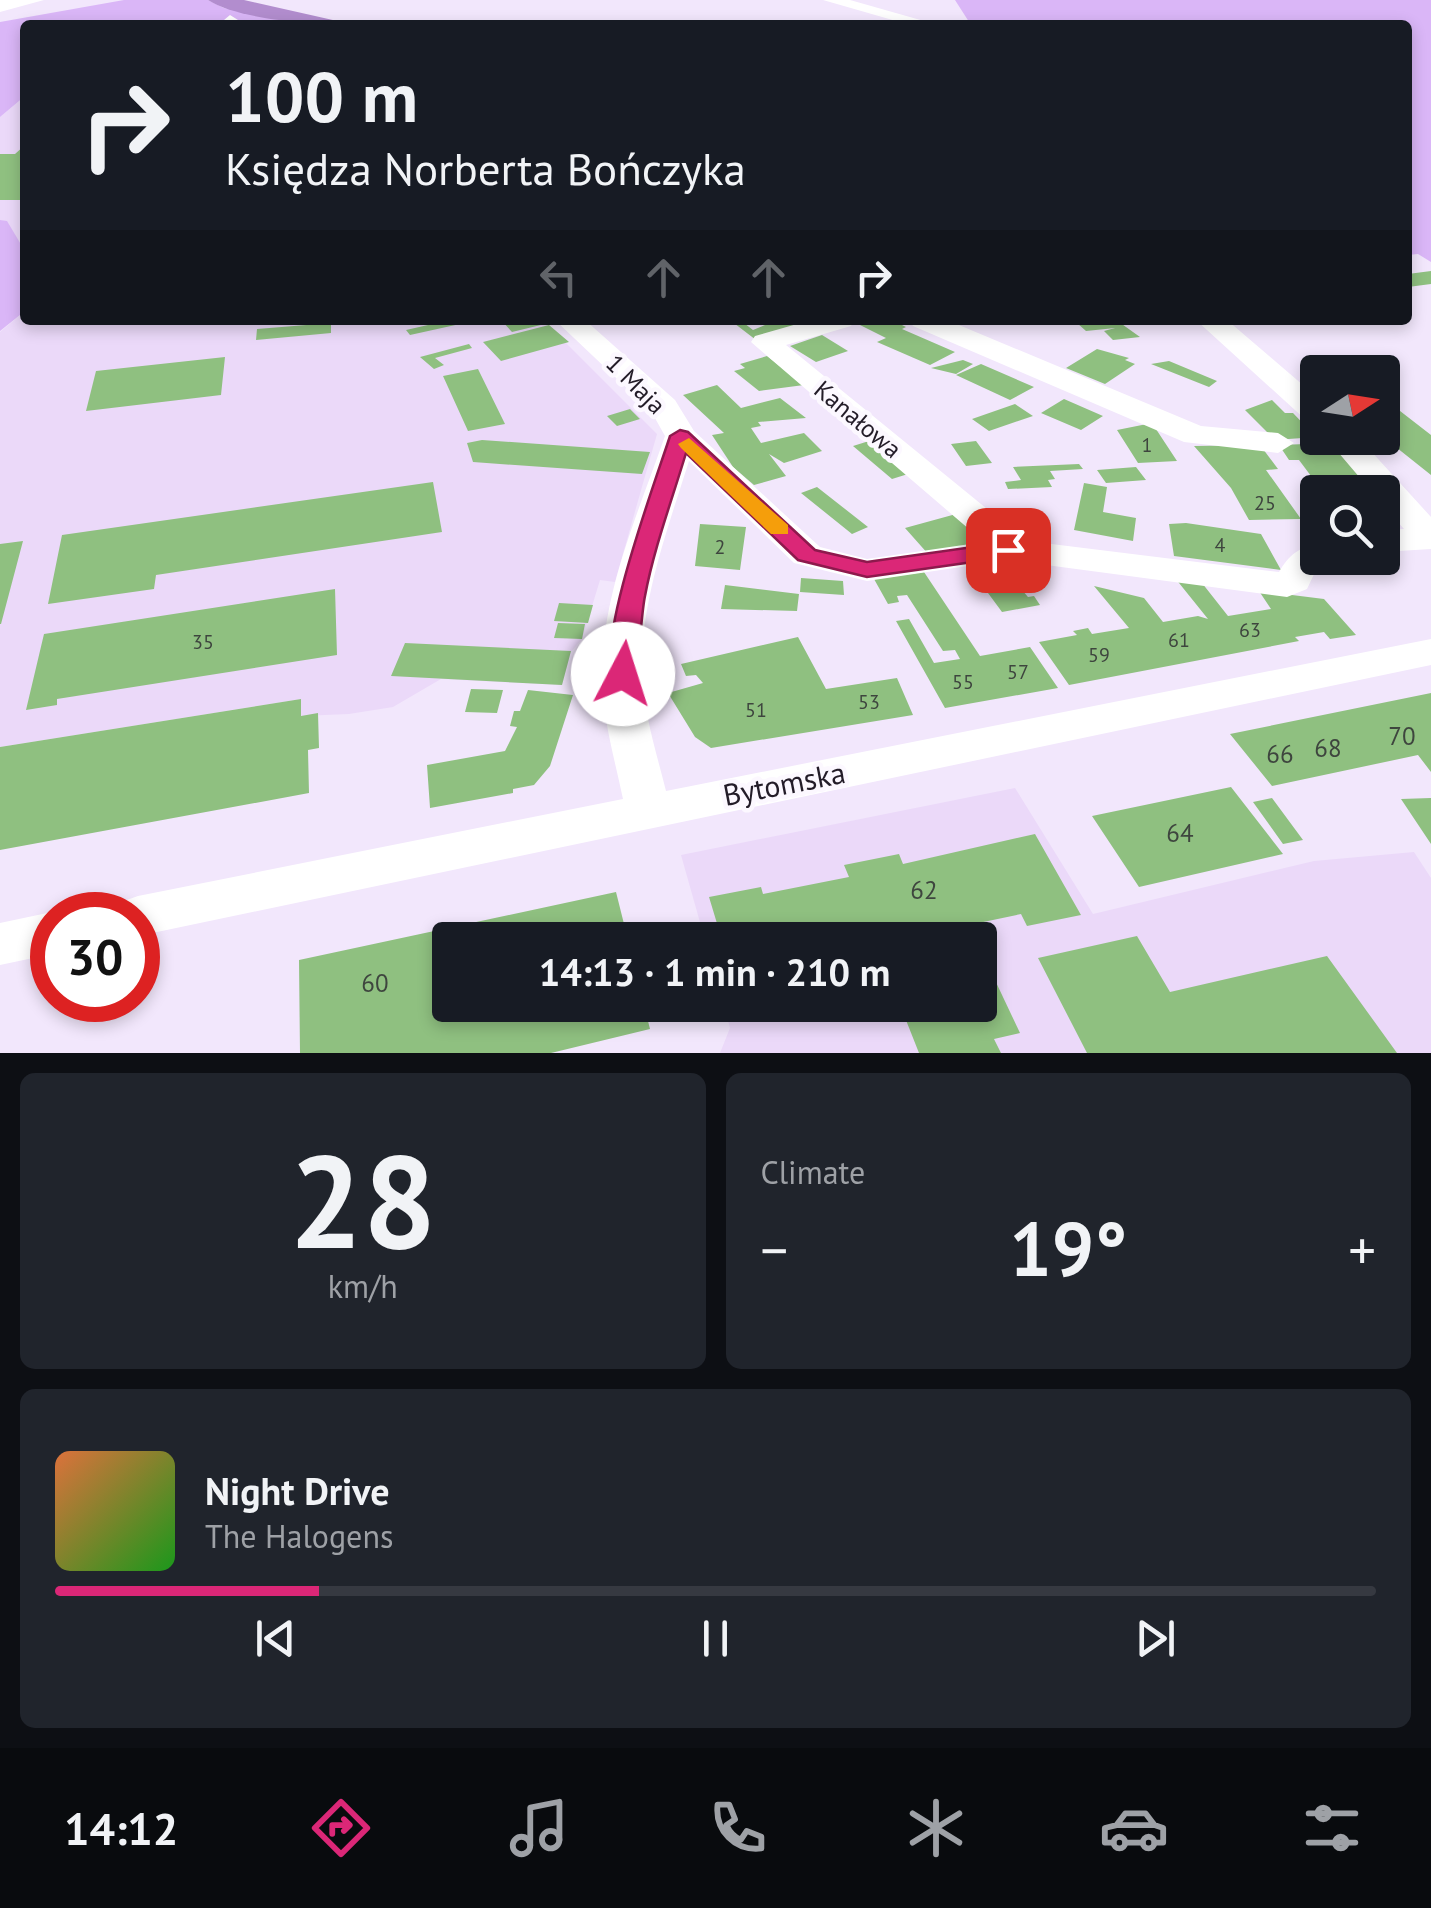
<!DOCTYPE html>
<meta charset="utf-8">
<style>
body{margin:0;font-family:"PT Sans",sans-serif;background:#20242c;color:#f1f3f6;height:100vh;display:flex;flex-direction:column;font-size:38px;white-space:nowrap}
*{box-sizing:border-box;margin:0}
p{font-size:32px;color:#9ea1a6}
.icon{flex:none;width:55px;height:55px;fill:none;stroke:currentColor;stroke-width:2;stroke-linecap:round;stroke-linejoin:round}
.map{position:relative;height:1053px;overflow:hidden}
.sheet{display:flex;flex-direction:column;gap:20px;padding:20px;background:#0d0f14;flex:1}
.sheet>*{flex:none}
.hud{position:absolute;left:20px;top:20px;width:1392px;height:305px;border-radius:10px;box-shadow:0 5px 15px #0003;background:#171b24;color:#f1f3f6;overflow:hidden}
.needle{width:65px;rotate:78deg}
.controls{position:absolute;left:1300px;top:355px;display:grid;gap:20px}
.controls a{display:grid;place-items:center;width:100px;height:100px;border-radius:10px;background:#171b24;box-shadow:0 5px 15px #0003;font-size:50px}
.speed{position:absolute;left:30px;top:892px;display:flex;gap:20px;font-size:50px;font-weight:700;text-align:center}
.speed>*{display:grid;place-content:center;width:130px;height:130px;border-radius:50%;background:#171b24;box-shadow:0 5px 15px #0003;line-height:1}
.speed .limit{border:15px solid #d22;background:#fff;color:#111}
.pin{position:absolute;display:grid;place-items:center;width:85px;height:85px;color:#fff;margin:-42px;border-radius:20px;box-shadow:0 5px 15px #0006}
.me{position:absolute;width:110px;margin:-55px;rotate:5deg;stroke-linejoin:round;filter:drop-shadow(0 0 8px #0008)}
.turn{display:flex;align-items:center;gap:35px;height:210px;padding:0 40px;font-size:45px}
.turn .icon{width:130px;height:130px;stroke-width:2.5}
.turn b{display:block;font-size:70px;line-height:85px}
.lanes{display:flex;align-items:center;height:95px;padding:0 40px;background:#0003;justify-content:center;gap:50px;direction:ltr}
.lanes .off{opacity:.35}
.big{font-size:75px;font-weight:700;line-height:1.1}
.sheet .widget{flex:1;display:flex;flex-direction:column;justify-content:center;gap:15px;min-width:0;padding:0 35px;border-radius:15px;background:#20242c}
.sheet .dial{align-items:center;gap:0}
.dial b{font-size:130px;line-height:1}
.song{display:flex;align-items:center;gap:30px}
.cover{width:120px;height:120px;border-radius:15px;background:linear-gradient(135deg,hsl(20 70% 55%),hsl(120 70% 35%))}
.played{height:10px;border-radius:5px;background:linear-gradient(90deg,#db2777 20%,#363941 20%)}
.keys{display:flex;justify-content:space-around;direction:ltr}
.heat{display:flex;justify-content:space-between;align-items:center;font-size:55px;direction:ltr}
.sheet .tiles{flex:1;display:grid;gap:20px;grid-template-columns:1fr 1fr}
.widget:last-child{grid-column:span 2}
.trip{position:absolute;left:432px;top:922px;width:565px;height:100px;border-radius:10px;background:#171b24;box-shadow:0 5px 15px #0003;font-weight:700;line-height:100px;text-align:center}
.tabs{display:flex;height:160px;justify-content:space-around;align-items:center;background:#090b0e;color:#9ea1a6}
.tabs .icon{width:70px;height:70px}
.tabs .on{color:#db2777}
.tabs b{font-size:45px;color:#f1f3f6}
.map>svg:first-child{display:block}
.built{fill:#ebd9f9}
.green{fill:#dab6f7}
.water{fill:#b28dce}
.building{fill:#8fc080}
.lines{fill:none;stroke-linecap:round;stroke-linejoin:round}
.minor{fill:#fff;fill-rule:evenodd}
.major{fill:#fff;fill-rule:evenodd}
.route{fill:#db2777;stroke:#8e194d;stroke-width:2.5}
.slow{fill:#f59e0b}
.labels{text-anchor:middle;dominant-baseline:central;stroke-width:9;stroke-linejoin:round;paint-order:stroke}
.number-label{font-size:20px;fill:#3e453e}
.street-label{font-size:25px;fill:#231c28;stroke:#fcf8ff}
.near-number-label{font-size:25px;fill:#3e453e}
.near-street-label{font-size:30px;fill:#231c28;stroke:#fcf8ff}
</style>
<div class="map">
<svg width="1431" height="1053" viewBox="0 0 1431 1053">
<rect width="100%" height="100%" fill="#f2e7fc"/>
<path class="built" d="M25,96v155l-18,-29 -7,-2v-103z
M25,311v9h518l114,114 -42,148 -15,-2 -18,59 -11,13 -9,33 -121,-6 -48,28 -44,7 -48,2v-17l-301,48v-415z
M1015,788l78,126 221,-53 100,-9 17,26v175h-711l10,-25 -6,-23h256v-65h-275l-24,-85z"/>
<path class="green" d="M124,0h84l16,8 74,14 -273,3v71l-25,21v-95z
M955,0h476v262l-13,-8 -10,1v-230h-437z
M0,220l7,1 18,30v60l-25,20z"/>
<path class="water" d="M208,0h36l111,25c-36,0 -117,-5 -147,-25z"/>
<path class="building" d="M25,145v55h-25v-46h15z
M1431,271v13l-23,3v-13z
M450,320l10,4 -50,11 -4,-5z
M501,320h39l5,4 -33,8z
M730,320h10l13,10 24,-10h24l7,5 -52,15z
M867,320h25l14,7 -4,2 53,23 -25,13 -53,-23 9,-4 -30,-15z
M1084,320l35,2 21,15 -27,3 -9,-9 11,-3 -29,3 -9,-8z
M331,323v10l-75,7 1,-11z
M549,325l20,17 -68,19 -18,-19z
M822,335l26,16 -32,11 -26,-16z
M469,344l3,4 -37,10 9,7 -10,4 -14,-12z
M1097,349l32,9 -4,2 10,4 -30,20 -39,-16z
M767,356l37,29 -45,6 -25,-20 11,-3 -5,-4z
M225,357l-4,38 -135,16 10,-40z
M963,360l10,4 -17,10 -25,-6z
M1169,361l48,20 -8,6 -58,-23z
M981,364l53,23 -24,13 -54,-25z
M478,369l27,55 -37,7 -25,-55z
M717,385l24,23 39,-10 26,20 -48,4 3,4 -10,2 10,15 43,-10 18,18 -38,12 -15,-9 17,22 -32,9 -21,-18 -21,-32 12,-2 -41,-38z
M1382,397l49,38v40l-49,-39z
M1064,399l39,17 -22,14 -40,-17z
M1272,400l13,13h8l23,24 -41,3 -30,-30z
M1015,404l18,12 -44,15 -17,-12z
M630,409l10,10 -23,7 -10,-10z
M1152,423l25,38 -39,2 -21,-33z
M482,440l168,12 -8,22 -169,-12 -6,-19z
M869,441l39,33 -16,5 -39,-33z
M976,441l16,22 -26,3 -15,-22z
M1333,443l42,49h-52l-24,-32h-10l-10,-15z
M1260,445l18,24 -12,1 35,49 -52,1 -18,-32 -37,-42z
M1079,464l4,5 -33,2 5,8 -7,1 4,7 -44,2 -3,-7 16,-2 -8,-13z
M1136,467l10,13 -40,3 -9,-13z
M433,482l9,50 -286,43 -2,14 -106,15 14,-69z
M1084,483l23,4 -4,25 33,6 -3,23 -59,-11z
M817,487l51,40 -16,7 -51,-41z
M967,511l16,30 -54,14 -24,-27z
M1186,523l75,11 20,36 -107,-14 -5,-32z
M700,524l46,3 -6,43 -45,-4z
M23,541l-22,83h-1v-80z
M1003,568l25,29 6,-1 6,9 -38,7 -28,-38z
M924,572l56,84 50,-9 28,41 -113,20 -49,-87 13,-2 25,44 26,-4 -5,-9 -12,1 -36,-56 -10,1 2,6 -11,2 -14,-25z
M801,578l42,3 1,14 -44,-3z
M1175,578l27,5 26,33 43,-7 -12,-18 65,8 32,36 -26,4 -6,-7 -29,5 4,4 -230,44 -30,-43 38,-7 -4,-4 15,-3 4,6 37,-6 -35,-42 50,12 19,24 35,-6 10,3z
M725,585l74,9 -2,17 -76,-2z
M335,589l2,66 -280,44v6l-31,5 18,-76z
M559,603l34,2 -5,18 -34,-2z
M558,623l27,1 -3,15 -28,-1z
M798,637l28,52 71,-11 16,37 -202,33 -16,-11 -27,-44 35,-10 -7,-8 -10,1 -5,-12z
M405,643l166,8 -9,34 -171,-9z
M471,689l32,1 -6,23 -32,-1z
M528,690l45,5 -23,71 -16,19 -21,4v4l-83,15 -3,-43 78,-14 12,-24 -7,-1 4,-15h6z
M1431,693v79l-13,-17 -146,31 -42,-52z
M301,699v17l17,-3 1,35 -11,2 1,43 -309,57v-103z
M1231,787l52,67 -144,33 -47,-71z
M1272,798l31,42 -20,4 -30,-42z
M1431,798v46l-30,-45z
M1035,834l46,81 -54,11 -6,-12 -76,16 4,10h-227l-13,-43 52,-10 2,7 86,-17 -5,-12 55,-11 4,10z
M616,892l12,48h-178v65h194l6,24 -99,24h-251l-1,-93z
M1137,936l33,56 157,-36 70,97h-310l-49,-95z
M985,959l35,74 -26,6 7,14h-82l-19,-48h80v-45z"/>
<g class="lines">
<path class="minor" d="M823,0h27l88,25h-28z
M230,15l8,5 -3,5h-17z
M555,320h30l90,80 19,31 126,116 47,12 117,-17 -233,-200 4,-6 56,-16h44l-4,6 -65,19 222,181 11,14 260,32c10,-17 19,-24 39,-29v15h16l-18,12 -9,19 -20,8 -279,-37 -141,21 -73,-18 -105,-102c-21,67 -48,138 -47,209 1,41 14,81 24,121l765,-152v26l-1293,271v-21h-24l7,-13 17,-6 485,-97c-9,-43 -22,-86 -21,-130 2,-81 37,-158 63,-233l-14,-25z
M909,320h38l254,106 77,7 16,10 -16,10 -94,-11 -271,-116z
M1196,320h31l91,78v25l-11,-2z
M1326,438h33l72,79v32l-49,3v-22l22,-1 -22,-25v-12h-10z
M52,912l8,3h-8v39l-52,11v-42z"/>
<path class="major" d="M0,0h44l-44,12z"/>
</g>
<path class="route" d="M680,430l8,2 127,118 52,12 141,-20 12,8 -12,7 -141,20 -69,-17 -112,-107c-14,47 -32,95 -41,143 -4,18 -6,73 -12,84h-19c-20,-35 42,-200 56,-244z"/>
<path class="slow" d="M689,438l99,87v9h-17l-90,-86 -3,-4z"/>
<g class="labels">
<g class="number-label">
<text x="1147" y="445">1</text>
<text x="1265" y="503">25</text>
<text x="1220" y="545">4</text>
<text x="720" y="547">2</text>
<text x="1250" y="630">63</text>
<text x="1179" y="640">61</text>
<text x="203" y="642">35</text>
<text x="1099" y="655">59</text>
<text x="1018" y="672">57</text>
<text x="963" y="682">55</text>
<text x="869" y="702">53</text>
<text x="756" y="710">51</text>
</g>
<g class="street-label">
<text transform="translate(636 384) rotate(45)">1 Maja</text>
<text transform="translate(858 419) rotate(40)">Kanałowa</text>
</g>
<g class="near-number-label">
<text x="1402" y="736">70</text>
<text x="1328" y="748">68</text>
<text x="1280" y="754">66</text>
<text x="1180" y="833">64</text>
<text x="924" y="890">62</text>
<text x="375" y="983">60</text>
</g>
<g class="near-street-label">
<text transform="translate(784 783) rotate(-11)">Bytomska</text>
</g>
</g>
</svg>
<div class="controls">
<a><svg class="needle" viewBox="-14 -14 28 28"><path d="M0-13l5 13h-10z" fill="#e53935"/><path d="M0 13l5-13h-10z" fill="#9ea1a6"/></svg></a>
<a><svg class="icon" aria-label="search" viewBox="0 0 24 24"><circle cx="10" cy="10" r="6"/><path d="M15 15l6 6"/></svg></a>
</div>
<div class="speed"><div class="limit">30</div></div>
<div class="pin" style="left:1008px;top:550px;background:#d93025"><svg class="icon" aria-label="arrive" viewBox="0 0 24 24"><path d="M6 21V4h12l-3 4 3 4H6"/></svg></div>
<svg class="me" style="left:623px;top:674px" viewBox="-20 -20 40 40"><circle r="19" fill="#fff"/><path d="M0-13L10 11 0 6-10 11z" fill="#db2777"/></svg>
<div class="trip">14:13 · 1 min · 210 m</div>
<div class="hud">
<div class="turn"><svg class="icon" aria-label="right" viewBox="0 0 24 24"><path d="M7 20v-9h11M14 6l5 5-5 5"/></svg><div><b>100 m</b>Księdza Norberta Bończyka</div></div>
<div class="lanes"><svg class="icon off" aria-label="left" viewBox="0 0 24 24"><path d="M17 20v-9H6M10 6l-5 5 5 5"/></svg><svg class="icon off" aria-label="ahead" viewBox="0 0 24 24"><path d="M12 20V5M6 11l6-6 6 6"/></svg><svg class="icon off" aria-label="ahead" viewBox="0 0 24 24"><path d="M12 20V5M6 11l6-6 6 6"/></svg><svg class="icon" aria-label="right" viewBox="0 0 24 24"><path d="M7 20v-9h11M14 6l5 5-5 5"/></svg></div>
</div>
</div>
<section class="sheet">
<div class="tiles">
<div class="widget dial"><b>28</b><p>km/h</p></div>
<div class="widget"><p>Climate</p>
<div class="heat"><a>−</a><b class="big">19°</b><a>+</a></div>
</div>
<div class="widget">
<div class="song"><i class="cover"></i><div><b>Night Drive</b><p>The Halogens</p></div></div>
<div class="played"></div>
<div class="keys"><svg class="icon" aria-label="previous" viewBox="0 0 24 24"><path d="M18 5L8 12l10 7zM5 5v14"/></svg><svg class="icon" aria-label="pause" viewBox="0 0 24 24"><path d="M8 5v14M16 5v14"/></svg><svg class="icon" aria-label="next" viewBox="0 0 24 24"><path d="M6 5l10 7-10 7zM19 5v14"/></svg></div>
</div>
</div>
</section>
<nav class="tabs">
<b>14:12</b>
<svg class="icon on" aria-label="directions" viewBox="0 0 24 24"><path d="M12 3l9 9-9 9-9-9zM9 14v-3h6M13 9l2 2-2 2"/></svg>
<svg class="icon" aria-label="music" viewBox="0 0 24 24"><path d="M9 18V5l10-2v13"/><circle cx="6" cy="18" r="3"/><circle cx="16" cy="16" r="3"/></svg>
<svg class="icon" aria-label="phone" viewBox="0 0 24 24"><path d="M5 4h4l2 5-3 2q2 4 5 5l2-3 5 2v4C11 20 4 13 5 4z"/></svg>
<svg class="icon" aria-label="climate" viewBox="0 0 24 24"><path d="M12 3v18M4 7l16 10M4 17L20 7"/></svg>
<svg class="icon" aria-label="car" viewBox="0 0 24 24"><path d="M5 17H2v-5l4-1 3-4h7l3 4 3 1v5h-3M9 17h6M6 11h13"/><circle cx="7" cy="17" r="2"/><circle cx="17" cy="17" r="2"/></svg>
<svg class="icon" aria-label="filters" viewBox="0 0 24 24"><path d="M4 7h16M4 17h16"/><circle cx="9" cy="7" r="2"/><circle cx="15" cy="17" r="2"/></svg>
</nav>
